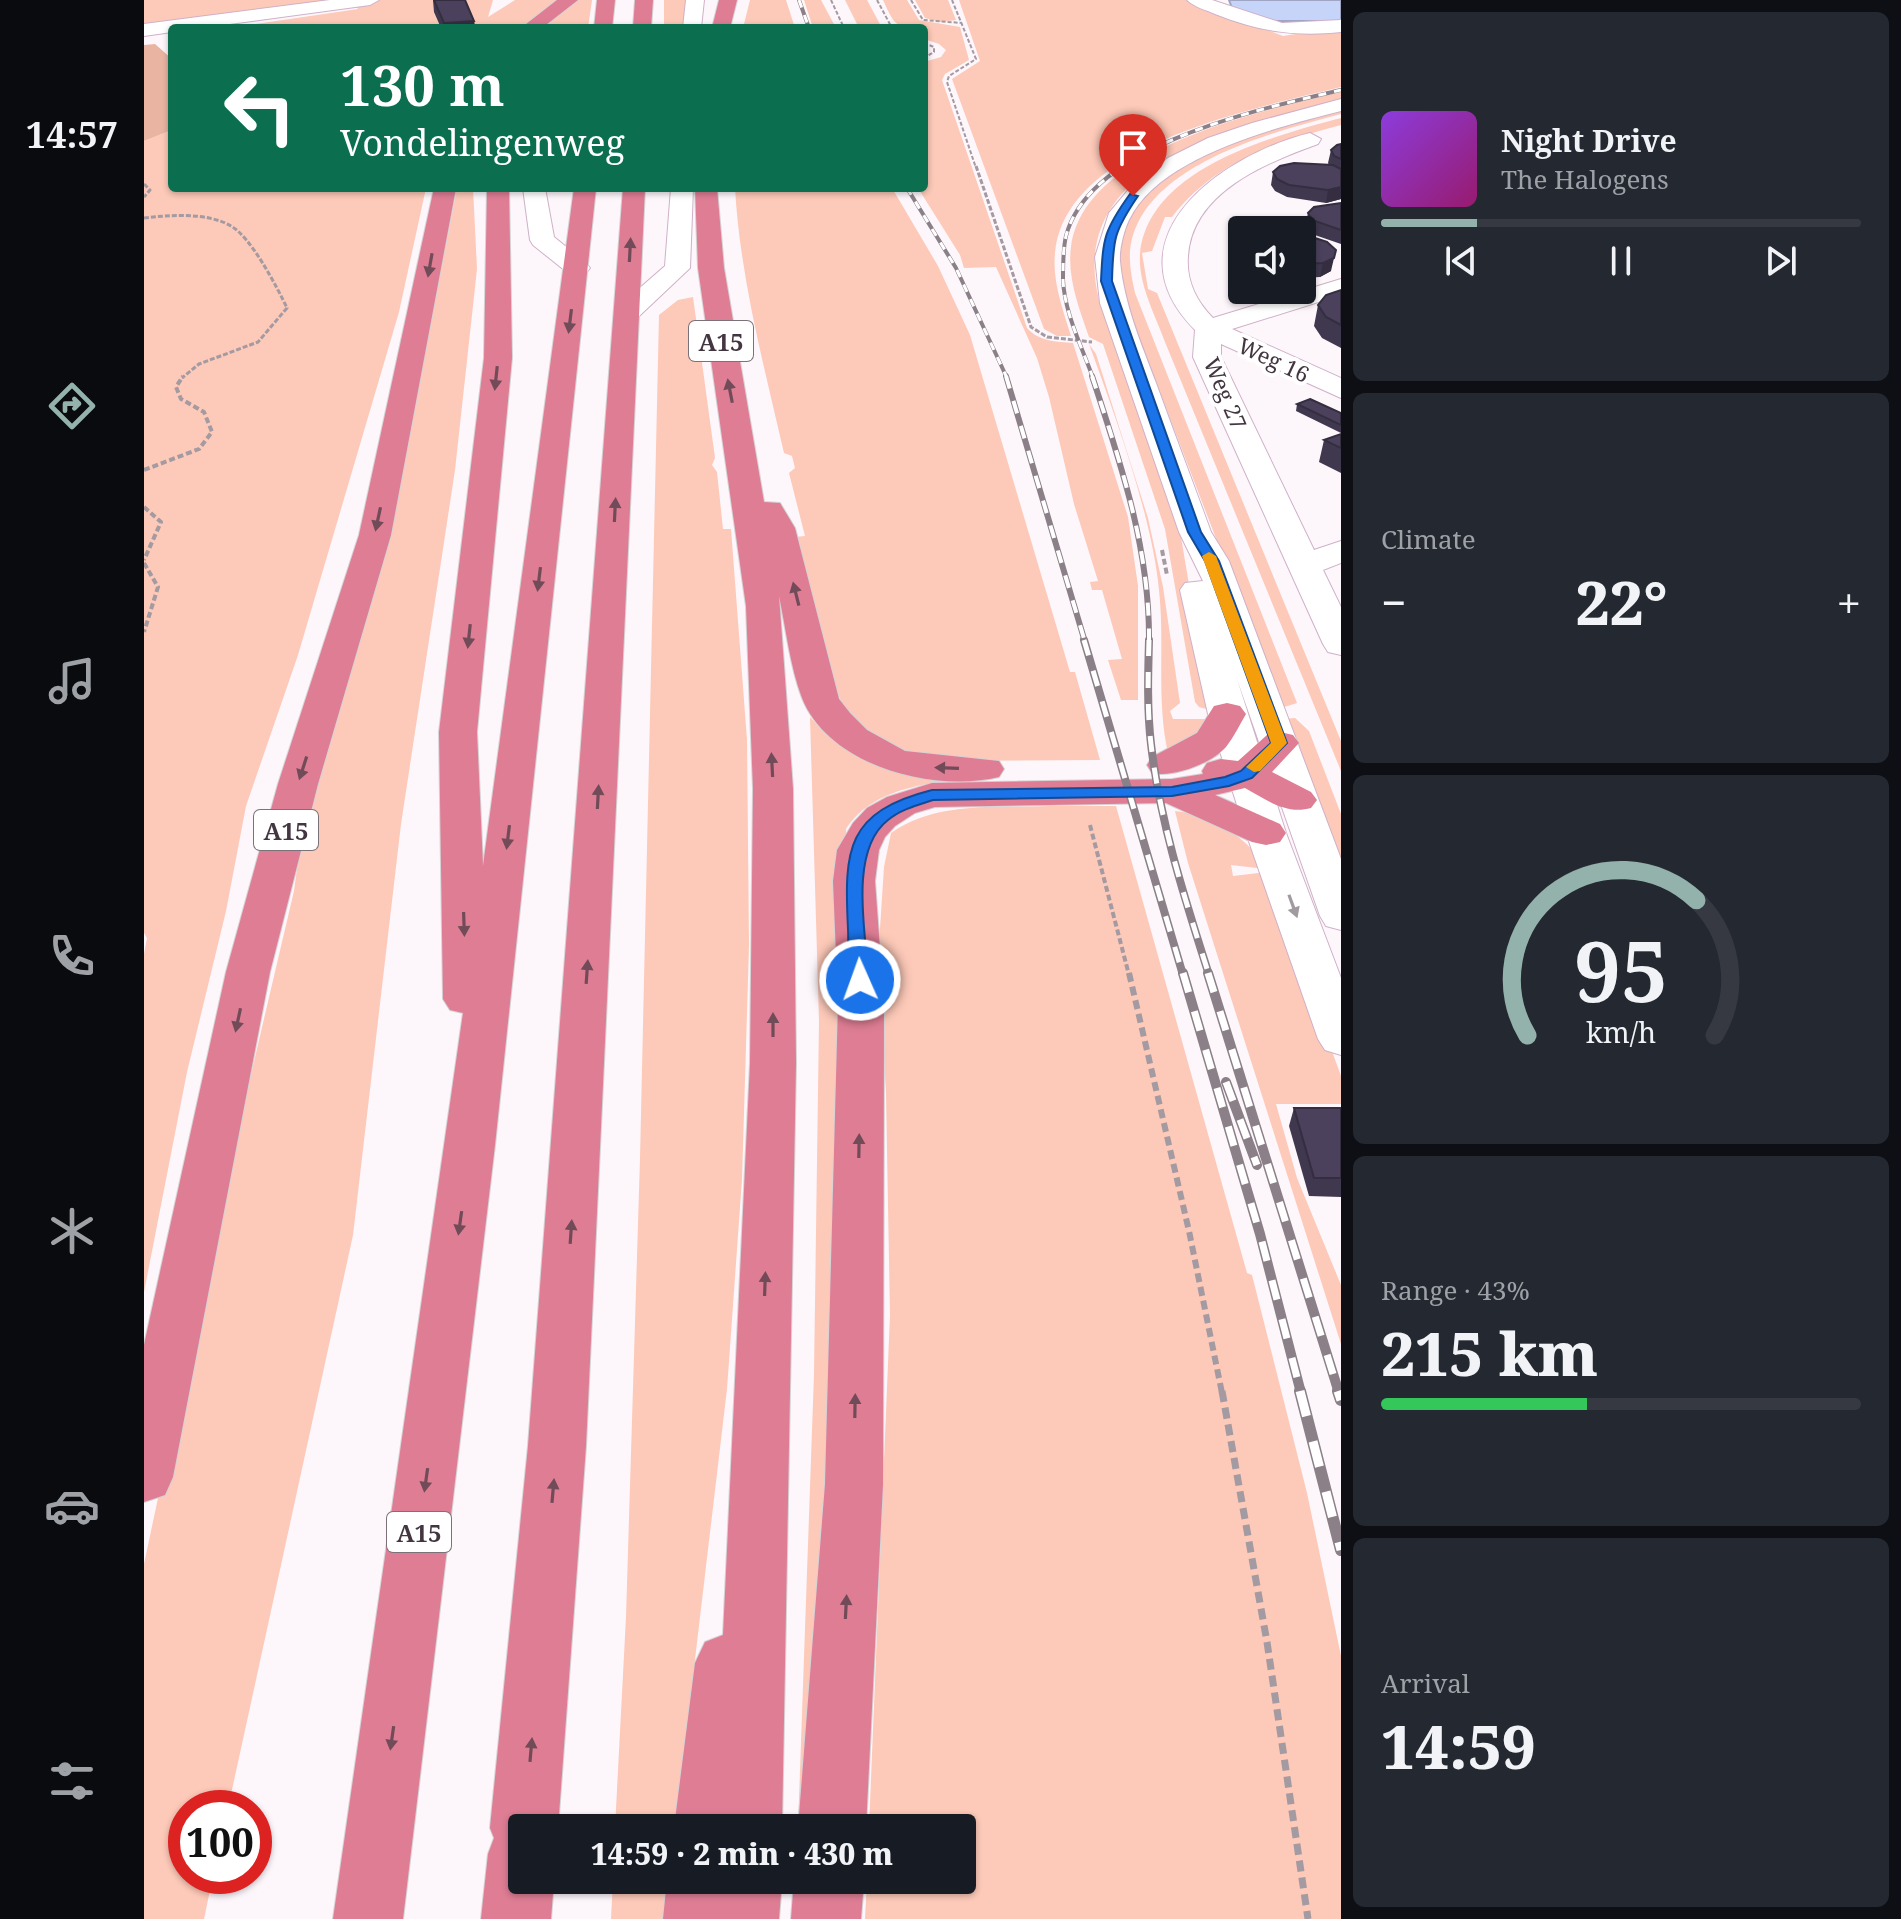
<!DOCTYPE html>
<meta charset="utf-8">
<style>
body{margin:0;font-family:"Noto Serif",serif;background:#242831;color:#f1f3f6;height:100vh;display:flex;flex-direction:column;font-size:30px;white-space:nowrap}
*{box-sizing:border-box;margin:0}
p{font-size:26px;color:#9ea1a6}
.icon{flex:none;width:44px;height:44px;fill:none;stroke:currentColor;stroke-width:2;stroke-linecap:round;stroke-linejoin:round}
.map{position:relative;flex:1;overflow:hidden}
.side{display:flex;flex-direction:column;gap:12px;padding:12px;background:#0d0f14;width:560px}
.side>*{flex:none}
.hud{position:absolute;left:24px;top:24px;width:760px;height:168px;border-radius:8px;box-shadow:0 2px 6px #0004;background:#0b6e4f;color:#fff;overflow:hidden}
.tools{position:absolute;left:1084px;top:216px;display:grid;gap:16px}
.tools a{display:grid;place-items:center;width:88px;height:88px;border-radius:8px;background:#171b24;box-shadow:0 2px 6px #0004;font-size:40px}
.speed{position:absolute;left:24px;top:1790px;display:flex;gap:16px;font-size:40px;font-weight:700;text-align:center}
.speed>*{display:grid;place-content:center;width:104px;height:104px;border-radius:50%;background:#171b24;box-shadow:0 2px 6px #0004;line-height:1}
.speed .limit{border:12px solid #d22;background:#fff;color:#111}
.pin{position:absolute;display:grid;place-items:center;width:68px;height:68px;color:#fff;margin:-82px -34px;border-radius:50% 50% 50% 0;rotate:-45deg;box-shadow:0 0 8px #0007}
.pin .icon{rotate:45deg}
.me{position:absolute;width:88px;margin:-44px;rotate:358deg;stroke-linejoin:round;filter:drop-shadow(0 0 6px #0008)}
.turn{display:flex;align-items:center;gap:28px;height:168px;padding:0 40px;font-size:36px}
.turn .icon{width:104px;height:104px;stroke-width:2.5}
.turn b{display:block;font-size:56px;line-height:68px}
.big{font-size:60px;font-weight:800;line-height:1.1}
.side .tile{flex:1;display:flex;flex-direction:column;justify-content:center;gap:12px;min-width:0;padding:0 28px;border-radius:12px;background:#242831}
.side .dial{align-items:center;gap:0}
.dial svg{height:208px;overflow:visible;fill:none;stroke:#363941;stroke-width:7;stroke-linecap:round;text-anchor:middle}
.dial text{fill:#f1f3f6;stroke:none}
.song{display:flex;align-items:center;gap:24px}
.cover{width:96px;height:96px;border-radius:12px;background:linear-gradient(135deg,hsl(270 70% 55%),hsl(320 70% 35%))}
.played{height:8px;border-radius:4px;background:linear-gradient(90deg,#93b2ac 20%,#363941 20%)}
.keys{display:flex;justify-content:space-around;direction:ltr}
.heat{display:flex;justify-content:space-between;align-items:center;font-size:44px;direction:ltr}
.charge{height:12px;border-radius:6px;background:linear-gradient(90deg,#34c759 43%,#363941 0)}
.trip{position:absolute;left:364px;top:1814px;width:468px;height:80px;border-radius:8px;background:#171b24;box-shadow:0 2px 6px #0004;font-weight:800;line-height:80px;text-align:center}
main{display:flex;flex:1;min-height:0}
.tab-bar{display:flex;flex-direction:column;width:144px;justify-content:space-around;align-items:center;background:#090b0e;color:#9ea1a6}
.tab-bar .icon{width:56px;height:56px}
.tab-bar .current{color:#93b2ac}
.tab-bar b{font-size:36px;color:#f1f3f6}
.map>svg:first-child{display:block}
.green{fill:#fdc9b8}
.forest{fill:#eab4a3}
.water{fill:#c7d4fa;stroke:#9fa5c2;stroke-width:2}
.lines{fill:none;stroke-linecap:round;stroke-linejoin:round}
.minor-casing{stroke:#cfb1c8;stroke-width:2}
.highway-casing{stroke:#d6d3d5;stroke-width:2}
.path-far4{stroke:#a49aa1;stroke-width:2;stroke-dasharray:4 2;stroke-linecap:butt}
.path-far3{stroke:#a49aa1;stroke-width:3;stroke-dasharray:5 2;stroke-linecap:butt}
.path-far2{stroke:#a49aa1;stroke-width:4;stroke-dasharray:6 3;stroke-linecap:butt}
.path-far1{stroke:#a49aa1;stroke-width:6;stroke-dasharray:9 5;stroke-linecap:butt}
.path{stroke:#a49aa1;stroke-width:7;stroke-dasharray:11 6;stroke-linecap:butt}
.minor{fill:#fff;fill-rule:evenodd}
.highway{fill:#de7d94;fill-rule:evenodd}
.rail-far4-casing{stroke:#8b8088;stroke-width:4}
.rail-far3-casing{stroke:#8b8088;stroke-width:6}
.rail-far2-casing{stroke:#8b8088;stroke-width:8}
.rail-far1-casing{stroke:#8b8088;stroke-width:10}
.rail-casing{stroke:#8b8088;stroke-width:12}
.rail-far4{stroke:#fff;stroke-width:3;stroke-dasharray:8;stroke-linecap:butt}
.rail-far3{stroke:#fff;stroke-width:4;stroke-dasharray:13;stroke-linecap:butt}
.rail-far2{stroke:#fff;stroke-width:5;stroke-dasharray:16;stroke-linecap:butt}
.rail-far1{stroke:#fff;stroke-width:7;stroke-dasharray:20;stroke-linecap:butt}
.rail{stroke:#fff;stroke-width:9;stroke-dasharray:26;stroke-linecap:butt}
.wall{fill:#40384f}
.shaded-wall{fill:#342e40}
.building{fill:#4b415c;stroke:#342e40;stroke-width:2}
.oneway{fill:#724b59}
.oneway2{fill:#a19aa0}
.route{fill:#1a73e8;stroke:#114b97;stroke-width:2}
.slow{fill:#f59e0b}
.labels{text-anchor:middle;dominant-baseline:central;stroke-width:8;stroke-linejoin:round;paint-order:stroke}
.far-street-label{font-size:22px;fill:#433640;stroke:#fff}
.shield{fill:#fff;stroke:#7b7279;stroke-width:2}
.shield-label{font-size:24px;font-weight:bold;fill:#433640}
</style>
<main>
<nav class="tab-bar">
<b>14:57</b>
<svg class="icon current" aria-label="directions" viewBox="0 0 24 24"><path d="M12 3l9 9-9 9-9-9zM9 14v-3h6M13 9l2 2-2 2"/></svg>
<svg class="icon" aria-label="music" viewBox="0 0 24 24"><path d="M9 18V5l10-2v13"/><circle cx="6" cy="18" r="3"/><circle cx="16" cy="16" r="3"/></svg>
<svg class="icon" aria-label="phone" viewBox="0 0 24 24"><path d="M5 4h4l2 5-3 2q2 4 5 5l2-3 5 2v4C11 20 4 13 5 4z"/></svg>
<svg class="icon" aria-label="climate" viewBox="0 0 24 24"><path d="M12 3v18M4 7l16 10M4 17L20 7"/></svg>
<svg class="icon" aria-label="car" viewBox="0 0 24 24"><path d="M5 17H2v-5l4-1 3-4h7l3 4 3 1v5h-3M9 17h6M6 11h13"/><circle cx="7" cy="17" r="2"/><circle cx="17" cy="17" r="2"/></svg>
<svg class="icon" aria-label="filters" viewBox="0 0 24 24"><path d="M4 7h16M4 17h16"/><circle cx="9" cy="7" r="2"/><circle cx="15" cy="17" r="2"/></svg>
</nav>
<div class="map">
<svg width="1197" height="1919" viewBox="0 0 1197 1919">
<rect width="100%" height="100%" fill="#fdf6fb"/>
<path class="green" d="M0,0h200l-200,28z
M236,0h113l-5,17 27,-17h77l-4,28h-359l129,-19 -5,-6z
M520,0h24l-4,28h-20z
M606,0h36l9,28h-52z
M660,0h17l15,28h-23z
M701,0h22l15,28h-23z
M739,0h24l12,20 41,7 9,33 -24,14 -3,6 85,248c11,13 30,14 46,15l55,174 10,69v114h-17l-13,-40 14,-1 -20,-69h-10l-2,-8 8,-1 -24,-77 -25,-107 -12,-39 -41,-91 -32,1 -4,-13 -42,-67h6v-126l17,-5 5,-7 -7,-6 -15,-5v-11c-29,0 -29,-2 -41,-28z
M771,0h33l8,20 -16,2 -15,-4z
M815,0h232l92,36 58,-9v60c-84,21 -276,57 -286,166 -3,28 8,57 16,83h-14l-13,-7 -92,-250 28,-18z
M1197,92v8c-99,25 -277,60 -242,200l82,237 29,173 -11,-3 -4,-5 -30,-173 -62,-185 -14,-7c-10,-29 -22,-59 -18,-90 13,-99 191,-136 270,-155z
M1197,110v4c-67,18 -202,51 -211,137 -1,14 2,28 5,42l162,410 -16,5 -159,-415c-1,-14 -5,-29 -3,-43 8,-89 154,-121 222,-140z
M1197,118v7c-67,18 -125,36 -169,92h-7l-13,34 -10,2 6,36 9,4 184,448v30l-176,-429c-10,-28 -27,-58 -25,-88 8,-86 134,-118 201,-136z
M28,130v58h254l-27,124 -101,343 -52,151 -20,105 -39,161 -43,220v-338l3,-16 -3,-5v-792z
M313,188h16l4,81 -22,201 -54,354 -48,411 -125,573h-42v68h27l-9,43h-60v-355l77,-362 73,-311 9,-66 88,-294z
M591,188h157l46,78 32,69 100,337h5l25,88 -161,1 -40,-8 -29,-14 -28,-34 -28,-85 -19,-83 10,-1 -16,-63 6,-5 -3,-12 -8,-3c-20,-87 -44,-176 -49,-265z
M549,297l22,161 -3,7 5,7 6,57h8l16,211 2,205 -7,234 -15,210 -52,439h-60l11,-211 14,-458 19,-844 19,-15z
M945,344l7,10 52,164 15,69 17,116 -10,8 3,8h37l-16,22 -26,12c-12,-54 -3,-109 -9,-163 -7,-74 -44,-175 -70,-246z
M666,717c54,62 104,55 180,60 -50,5 -114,6 -144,52l-28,999h-20l16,-454 5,-353z
M1151,718l14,13 32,83v60l-57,-155z
M905,806h67l131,467 5,2 55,218 34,163v263h-476l2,-39h95v-52h-93l21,-513 -4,-222 -8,-134 6,-92 7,-34c45,-32 105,-25 158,-27z
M1031,811c36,4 74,26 91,58l-35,-4 2,11 34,-4 74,204v28h-65l21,74 44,107v59l-153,-481z
M469,1880h56l-5,39h-53z"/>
<path class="forest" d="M11,44l17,15v71l-28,11v-96z"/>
<path class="water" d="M1085,0h112v21h-68l-41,-13z"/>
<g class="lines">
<defs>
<path id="minor" d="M186,0h49l-9,5 -170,23h-28v4l-28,4v-12z
M542,0h18l-3,28h-18z
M1043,0h25l70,23 59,-3v12c-46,5 -83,-1 -126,-18 -9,-4 -21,-7 -28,-14z
M1197,99v12c-62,16 -182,45 -212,109 -5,10 -10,30 -9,41 4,43 21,82 36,122 18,50 37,99 55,149l18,29 112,298v71l-15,-4 -6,-10 -83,-237 49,154 55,145v77l-16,-5 -7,-11 -72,-206 -38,-119 -28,-124 5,-7 18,-2 -24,-49 -79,-229 -5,-46 14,-44 25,-30 34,-25 40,-20 44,-15z
M1166,133l11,6 -3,5c-52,19 -126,48 -130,112 -2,24 8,45 25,62l128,-39v16l-109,34 109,49v20l-120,-54v13l93,193 27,-9v22l-18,7 18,37v48l-13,-3 -5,-8 -130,-287 2,-27c-91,-92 29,-176 115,-197z
M379,188h22l9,49 32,26 4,5 -4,5h-18l-35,-28 -3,-5z
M527,188h22l-3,80 -54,51h-18l-4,-6 4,-6 47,-41z"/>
<path id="highway" d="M413,0h21l-36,28h-21z
M453,0h18l-3,28h-18z
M491,0h18l-2,28h-18z
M575,0h18l-7,28h-18z
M290,188h22l-65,347 -73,249 -48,188 -97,505 -8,18 -21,7v-157l82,-373 52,-188 81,-249z
M343,188h22l3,170 -35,374 6,134 91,-678h22l-101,957 -92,774h-70l130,-906 -13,-3 -7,-11 -4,-267 45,-374z
M479,188h22l-59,1258 -28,382h-36v52h32l-3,39h-70l7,-65 6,-16 -4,-10 38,-382z
M551,188h22l7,80 40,234 16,1 15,25 44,171 11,14 17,17 38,21 94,10 5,8 -5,8c-66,16 -170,-11 -197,-79 -12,-32 -16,-69 -23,-102l14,193 3,274 -14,765h-108l21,-165 10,-21 18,-7 27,-572 3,-274 -7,-183 -48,-338z
M1083,703l13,3 6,8c-6,10 -12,23 -20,33 -14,16 -53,31 -74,26l-5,-8 5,-8 45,-24 17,-27z
M1136,732l13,3 6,8 -27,29 39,20 6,8 -6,8c-25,7 -44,-8 -66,-20l-30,7 65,29 6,9 -6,9 -14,3 -14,-3 -86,-39 -231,4 -20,6 -20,13 -10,11 -6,13 -4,31 9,123 -1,480 -17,344h-68l27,-344 13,-480 -5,-123 4,-31 16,-27 14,-15 20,-11 45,-14 240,-4 31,-5 -1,-3 5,-8 14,-4 17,2 29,-26z
M523,1880h115l-3,39h-116z
M650,1880h70l-3,39h-70z"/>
</defs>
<use href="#minor" class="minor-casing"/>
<use href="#highway" class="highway-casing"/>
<path class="path-far4" d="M687,0l13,28
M733,0l15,28
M767,0l12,20 39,3
M808,0l24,59 -27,17 -2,6 29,86
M780,43l10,4v5l-10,6"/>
<path class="path-far3" d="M832,166l55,161 16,10 45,5
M0,184l6,6 -6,7
M0,218c26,-3 63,-6 87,8 20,11 46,61 56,82l-29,34 -59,22 -17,14"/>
<path class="path-far2" d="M0,470l55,-21 13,-17 -8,-20 -23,-13 -5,-12 7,-11
M0,507l17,15 -17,38
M1018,550l5,25
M0,563l14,24 -14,45
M946,825l39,150"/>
<path class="path-far1" d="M985,973l60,258 33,162"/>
<path class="path" d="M1078,1391l45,251 41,277"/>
<use href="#minor" class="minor"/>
<use href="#highway" class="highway"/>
<defs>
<path id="rail-far4" d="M655,0l10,28
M763,188l49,80 51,110
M949,378c-11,-31 -29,-66 -30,-99 0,-13 0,-31 3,-43 24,-92 195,-127 275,-146"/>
<path id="rail-far3" d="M862,376l79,266
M948,376c29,88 58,173 57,266"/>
<path id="rail-far2" d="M940,640l99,335
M1005,640c-1,35 -2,70 2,104 9,79 34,155 58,231"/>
<path id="rail-far1" d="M1039,973l77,261 41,159
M1064,973l131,420
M1082,1082l31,83"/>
<path id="rail" d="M1156,1391l41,159
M1194,1391l3,9"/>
</defs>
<use href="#rail-far4" class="rail-far4-casing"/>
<use href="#rail-far3" class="rail-far3-casing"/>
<use href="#rail-far2" class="rail-far2-casing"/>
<use href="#rail-far1" class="rail-far1-casing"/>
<use href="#rail" class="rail-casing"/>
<use href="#rail-far4" class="rail-far4"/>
<use href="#rail-far3" class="rail-far3"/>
<use href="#rail-far2" class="rail-far2"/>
<use href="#rail-far1" class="rail-far1"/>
<use href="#rail" class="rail"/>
</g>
<path class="wall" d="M289,0h32l9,21 1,7h-34l-7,-16z
M1197,144v55l-15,4 -39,-6 -12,-6 -4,-6 2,-13 56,-7 -1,-2 3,-13z
M1197,203v41l-32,-11 -4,-7 3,-13z
M1158,236l29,35 -11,6 -18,1z
M1197,290v58l-19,-10 -8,-12 4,-21z
M1153,404l44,9v20l-45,-22z
M1197,434v39l-22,-11 5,-22z
M1150,1108h47v89l-32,-1 -20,-70z"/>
<path class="shaded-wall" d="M330,21l1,7h-31v-5z
M1197,187v12l-15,4 2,-13z
M1190,258l-3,13 -11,6 3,-14z"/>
<path class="building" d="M290,0h31l9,21 -30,2z
M1197,144v15l-7,-3 -3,-6 6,-5z
M1150,163l39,2 8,4v18l-13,3 -39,-5 -12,-6 -4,-7 7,-6z
M1197,203v27l-29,-10 -4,-7 6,-6z
M1158,236h7l18,6 9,8 -2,8 -11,5 -21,1z
M1197,290v35l-15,-8 -8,-12 8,-10z
M1166,399l31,14v12l-44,-21z
M1197,434v14l-17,-8z
M1150,1108h47v70h-27z"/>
<defs><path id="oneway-solid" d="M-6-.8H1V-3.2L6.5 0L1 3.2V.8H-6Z" transform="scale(2)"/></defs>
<g class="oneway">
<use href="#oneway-solid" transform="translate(486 250) rotate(-87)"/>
<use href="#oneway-solid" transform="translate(286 265) rotate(100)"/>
<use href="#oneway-solid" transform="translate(426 321) rotate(97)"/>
<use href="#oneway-solid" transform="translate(352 378) rotate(96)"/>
<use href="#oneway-solid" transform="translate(586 391) rotate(-101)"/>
<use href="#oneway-solid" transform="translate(471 510) rotate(-87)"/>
<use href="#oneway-solid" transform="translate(234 519) rotate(102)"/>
<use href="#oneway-solid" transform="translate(395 579) rotate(97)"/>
<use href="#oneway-solid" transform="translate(652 594) rotate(-104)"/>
<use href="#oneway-solid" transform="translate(325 636) rotate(96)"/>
<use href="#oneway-solid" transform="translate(628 765) rotate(-93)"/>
<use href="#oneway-solid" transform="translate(159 768) rotate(108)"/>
<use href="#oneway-solid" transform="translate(803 768) rotate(-178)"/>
<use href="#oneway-solid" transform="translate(454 797) rotate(-87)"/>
<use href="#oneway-solid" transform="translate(364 837) rotate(97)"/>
<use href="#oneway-solid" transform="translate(320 924) rotate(88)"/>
<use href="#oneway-solid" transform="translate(443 972) rotate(-86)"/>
<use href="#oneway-solid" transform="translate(94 1020) rotate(102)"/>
<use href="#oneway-solid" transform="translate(629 1025) rotate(-90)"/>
<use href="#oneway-solid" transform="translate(715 1146) rotate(-89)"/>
<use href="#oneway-solid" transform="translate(316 1223) rotate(98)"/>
<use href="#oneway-solid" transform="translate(427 1232) rotate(-86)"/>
<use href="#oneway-solid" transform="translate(621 1284) rotate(-88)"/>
<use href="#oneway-solid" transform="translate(711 1406) rotate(-89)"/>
<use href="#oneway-solid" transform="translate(282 1480) rotate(98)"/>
<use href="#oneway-solid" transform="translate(409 1491) rotate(-85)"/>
<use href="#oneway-solid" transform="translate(702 1607) rotate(-87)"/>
<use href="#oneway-solid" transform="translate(248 1738) rotate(98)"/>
<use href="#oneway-solid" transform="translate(387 1750) rotate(-85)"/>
</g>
<use class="oneway2" href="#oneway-solid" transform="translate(1149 906) rotate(70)"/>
<path class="route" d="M986,194l8,2c-24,35 -25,43 -26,85l89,251 18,29 68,182 -35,35 -23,8 -57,10 -239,4c-15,5 -32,9 -45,20 -40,31 -22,115 -19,160l-9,6 -6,-2c-8,-15 -5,-38 -6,-55 -4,-80 -2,-117 84,-139l240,-3 53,-10 16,-6 30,-28 -66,-182 -17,-29 -87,-251c2,-43 3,-51 29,-87z"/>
<path class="slow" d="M1065,552l7,4 71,187 -27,28 -6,1 -8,-5 25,-24 -69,-187z"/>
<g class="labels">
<g class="far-street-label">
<text transform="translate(1130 359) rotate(25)">Weg 16</text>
<text transform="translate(1082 393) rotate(67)">Weg 27</text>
</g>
<g class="shield">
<rect x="545" y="321" width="64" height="40" rx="6"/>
<rect x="110" y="810" width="64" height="40" rx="6"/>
<rect x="243" y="1512" width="64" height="40" rx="6"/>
</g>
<g class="shield-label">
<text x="577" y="341">A15</text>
<text x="142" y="830">A15</text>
<text x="275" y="1532">A15</text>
</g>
</g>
</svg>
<div class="tools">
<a><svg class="icon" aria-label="sound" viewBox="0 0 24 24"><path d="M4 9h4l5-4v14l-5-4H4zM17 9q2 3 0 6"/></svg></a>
</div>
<div class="speed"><div class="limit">100</div></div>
<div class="pin" style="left:989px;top:196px;background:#d93025"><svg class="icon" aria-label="arrive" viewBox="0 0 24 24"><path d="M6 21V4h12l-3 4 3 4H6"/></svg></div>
<svg class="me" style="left:716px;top:980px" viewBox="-20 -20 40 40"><circle r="17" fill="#1a73e8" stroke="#fff" stroke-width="3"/><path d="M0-11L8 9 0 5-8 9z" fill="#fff"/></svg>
<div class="trip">14:59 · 2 min · 430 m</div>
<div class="hud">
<div class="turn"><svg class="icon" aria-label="left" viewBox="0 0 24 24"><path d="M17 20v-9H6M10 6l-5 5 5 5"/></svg><div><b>130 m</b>Vondelingenweg</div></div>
</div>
</div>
<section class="side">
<div class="tile">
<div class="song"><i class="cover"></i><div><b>Night Drive</b><p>The Halogens</p></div></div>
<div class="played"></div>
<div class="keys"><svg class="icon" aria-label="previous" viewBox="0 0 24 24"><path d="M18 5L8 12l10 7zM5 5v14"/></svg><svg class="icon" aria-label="pause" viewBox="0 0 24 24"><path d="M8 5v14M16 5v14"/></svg><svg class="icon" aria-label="next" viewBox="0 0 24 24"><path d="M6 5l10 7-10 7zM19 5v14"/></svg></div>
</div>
<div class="tile"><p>Climate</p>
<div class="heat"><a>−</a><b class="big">22°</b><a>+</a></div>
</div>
<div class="tile dial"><svg viewBox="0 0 100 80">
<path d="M14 69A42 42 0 1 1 86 69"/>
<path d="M14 69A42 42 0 0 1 79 17" stroke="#93b2ac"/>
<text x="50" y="56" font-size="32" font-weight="700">95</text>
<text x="50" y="72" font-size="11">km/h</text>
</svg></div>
<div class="tile"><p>Range · 43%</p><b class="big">215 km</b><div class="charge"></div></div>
<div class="tile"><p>Arrival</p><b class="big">14:59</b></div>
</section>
</main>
